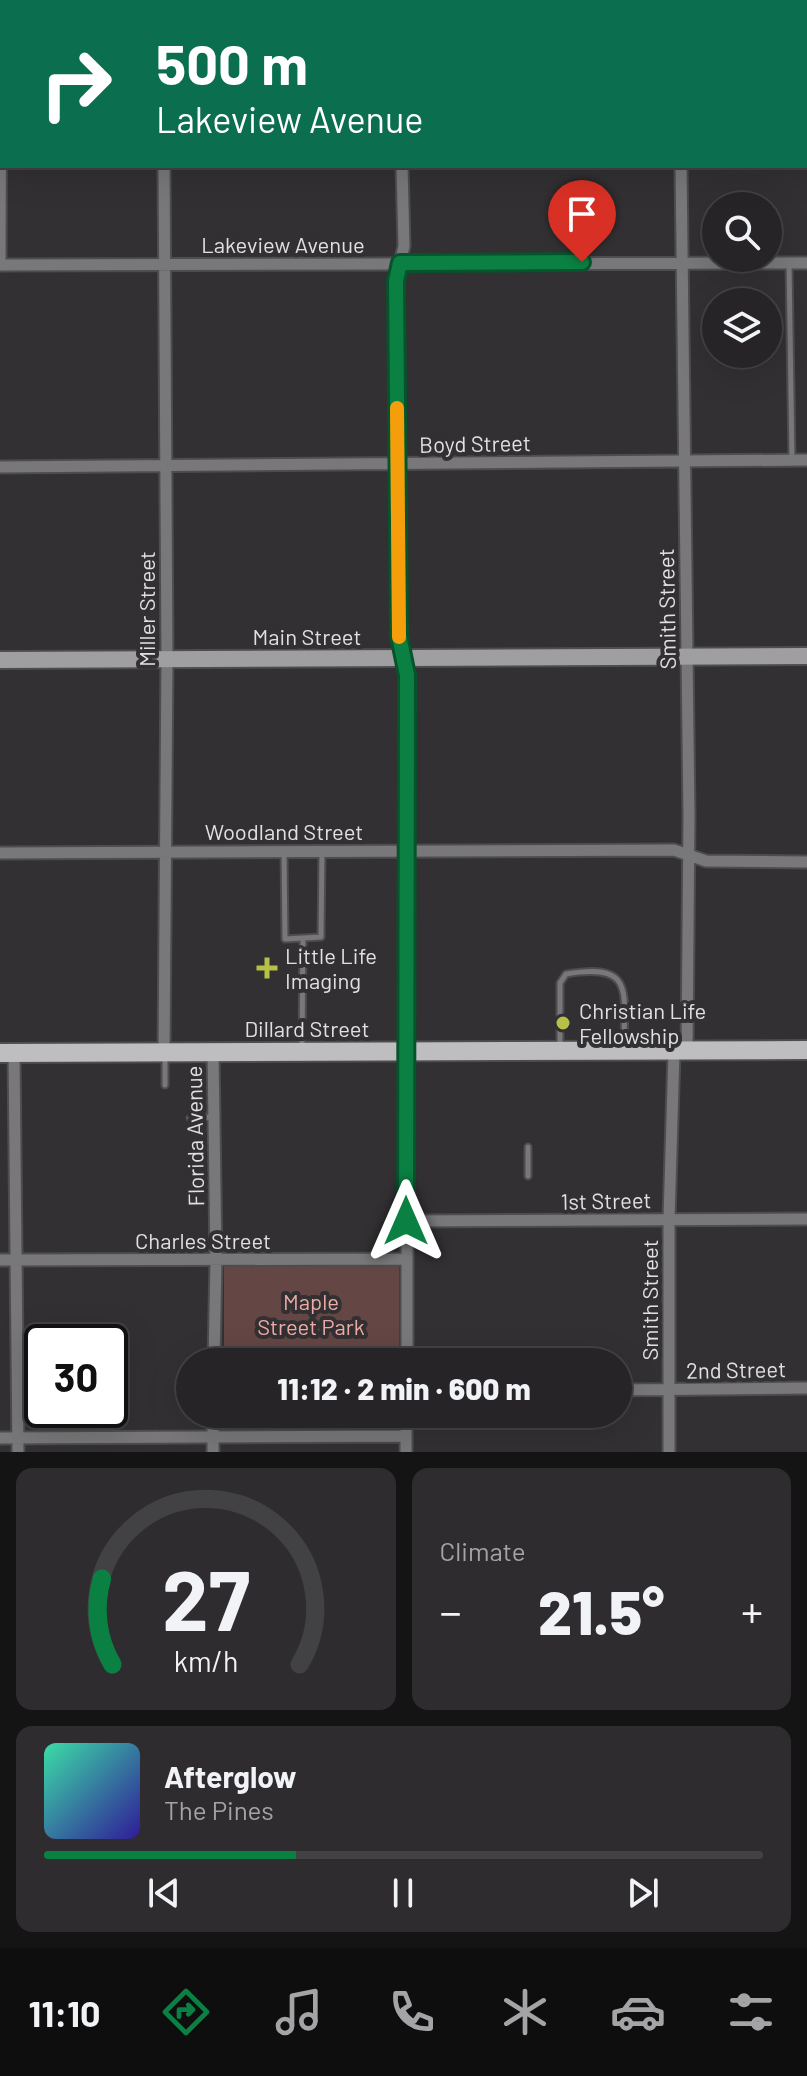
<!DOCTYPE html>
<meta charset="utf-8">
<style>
body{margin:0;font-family:Barlow,sans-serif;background:#2e2c2e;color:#f1f3f6;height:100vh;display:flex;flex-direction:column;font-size:30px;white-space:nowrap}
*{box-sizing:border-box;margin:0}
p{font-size:26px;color:#a4a4a7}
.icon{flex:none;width:44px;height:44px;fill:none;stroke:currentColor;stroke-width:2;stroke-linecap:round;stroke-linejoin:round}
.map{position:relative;height:1452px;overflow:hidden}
.side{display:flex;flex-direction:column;gap:16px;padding:16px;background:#151415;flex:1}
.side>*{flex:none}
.guide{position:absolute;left:0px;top:0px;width:808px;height:168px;box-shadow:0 8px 32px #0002,0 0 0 2px #424143;background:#0b6e4f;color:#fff;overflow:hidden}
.tools{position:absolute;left:702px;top:192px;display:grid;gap:16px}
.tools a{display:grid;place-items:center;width:80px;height:80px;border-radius:50%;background:#262426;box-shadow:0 8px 32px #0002,0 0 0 2px #424143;font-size:40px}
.speed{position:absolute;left:24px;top:1324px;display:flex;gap:16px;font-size:40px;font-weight:700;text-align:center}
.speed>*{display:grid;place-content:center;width:104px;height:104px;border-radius:50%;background:#262426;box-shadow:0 8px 32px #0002,0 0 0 2px #424143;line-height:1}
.speed .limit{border:4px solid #111;border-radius:12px;background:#fff;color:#111}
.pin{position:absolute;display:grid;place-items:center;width:68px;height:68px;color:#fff;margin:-82px -34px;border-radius:50% 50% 50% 0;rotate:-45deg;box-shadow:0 0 8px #0007}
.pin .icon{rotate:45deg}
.me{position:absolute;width:88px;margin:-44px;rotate:0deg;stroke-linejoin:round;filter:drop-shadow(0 0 6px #0008)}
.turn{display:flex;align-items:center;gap:28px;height:168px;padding:0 24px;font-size:36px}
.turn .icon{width:104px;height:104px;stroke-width:2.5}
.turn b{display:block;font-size:56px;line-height:68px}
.big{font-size:60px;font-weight:800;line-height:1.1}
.side .tile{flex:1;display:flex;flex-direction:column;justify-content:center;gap:12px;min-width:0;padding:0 28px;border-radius:16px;background:#2e2c2e}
.side .dial{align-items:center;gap:0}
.dial svg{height:208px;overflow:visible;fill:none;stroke:#424143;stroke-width:7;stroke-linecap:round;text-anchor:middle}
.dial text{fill:#f1f3f6;stroke:none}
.song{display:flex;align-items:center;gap:24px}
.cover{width:96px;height:96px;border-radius:12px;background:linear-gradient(135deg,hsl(160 70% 55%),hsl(250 70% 35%))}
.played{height:8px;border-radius:4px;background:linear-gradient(90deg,#0b8043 35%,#424143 35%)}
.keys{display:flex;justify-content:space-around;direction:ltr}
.heat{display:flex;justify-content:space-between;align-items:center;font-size:44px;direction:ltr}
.side .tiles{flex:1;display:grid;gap:16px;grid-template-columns:1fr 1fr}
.tile:last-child{grid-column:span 2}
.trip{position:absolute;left:176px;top:1348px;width:456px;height:80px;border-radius:40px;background:#262426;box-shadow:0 8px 32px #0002,0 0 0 2px #424143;font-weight:800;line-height:80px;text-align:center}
.tabs{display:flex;height:128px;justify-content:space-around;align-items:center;background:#0f0e0f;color:#a4a4a7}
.tabs .icon{width:56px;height:56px}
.tabs .on{color:#0b8043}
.tabs b{font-size:36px;color:#f1f3f6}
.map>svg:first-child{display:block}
.green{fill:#644644}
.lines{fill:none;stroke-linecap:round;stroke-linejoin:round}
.lane-casing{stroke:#4e4c4e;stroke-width:9}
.street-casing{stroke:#4e4c4e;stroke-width:15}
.secondary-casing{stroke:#4e4c4e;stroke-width:20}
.primary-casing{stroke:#4e4c4e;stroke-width:22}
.lane{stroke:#787779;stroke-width:5}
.street{stroke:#787779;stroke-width:11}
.secondary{stroke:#9f9fa1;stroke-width:16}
.primary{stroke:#bebdc0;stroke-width:18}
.route-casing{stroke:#07532c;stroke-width:20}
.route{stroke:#0b8043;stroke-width:14}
.slow{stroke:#f59e0b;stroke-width:14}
.poi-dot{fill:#b7c148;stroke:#323032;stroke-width:3}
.labels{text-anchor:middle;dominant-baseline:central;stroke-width:8;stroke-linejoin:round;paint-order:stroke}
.street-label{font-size:22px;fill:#e1e0e1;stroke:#323032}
.poi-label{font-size:22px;fill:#e1e0e1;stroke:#323032;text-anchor:start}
.park-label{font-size:22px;fill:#eeaba6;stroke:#323032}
</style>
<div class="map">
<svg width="807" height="1452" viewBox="0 0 807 1452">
<rect width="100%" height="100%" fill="#323032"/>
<path class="green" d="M399,1264v98h-175v-97z
M224,1414h176v14l-176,1z"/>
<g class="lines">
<defs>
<path id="lane" d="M789,263l3,197
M284,852l1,87 36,-2 1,-86
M302,1047l1,-108
M560,1047v-64l6,-9c69,-12 58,18 58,72
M165,1057v28
M190,1118l23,-1
M528,1176v-29"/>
<path id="street" d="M679,0v2
M163,2v-2
M401,2v-2
M806,30h1
M164,166l3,492 -3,394
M402,166l2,80 -8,35 3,355 8,39v687
M681,166l8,650 -2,236
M0,258l1,-258
M0,265l807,-2
M0,467l807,-7
M0,853l674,-3 32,11 101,1
M14,1053l4,399
M213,1053l3,207 -2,102
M406,1221l401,-2
M0,1260l407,-1
M618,1390l189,-2
M0,1438l406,-2
M213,1452v-38
M406,1452v-38
M669,1452v-233l5,-167"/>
<path id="secondary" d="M0,660l807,-4"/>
<path id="primary" d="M0,1053l807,-3"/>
</defs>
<use href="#lane" class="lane-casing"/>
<use href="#street" class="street-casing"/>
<use href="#secondary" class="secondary-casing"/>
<use href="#primary" class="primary-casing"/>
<use href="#lane" class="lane"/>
<use href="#street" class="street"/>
<use href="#secondary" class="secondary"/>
<use href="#primary" class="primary"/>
</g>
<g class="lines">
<defs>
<path id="route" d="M406,1221l1,-546 -8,-39 -3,-355 4,-18 182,-1"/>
</defs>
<use href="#route" class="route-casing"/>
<use href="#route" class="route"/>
<path class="slow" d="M397,408l2,229"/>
</g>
<g class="poi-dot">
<path d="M263 956h8v8h8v8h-8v8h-8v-8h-8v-8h8z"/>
<circle cx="563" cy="1023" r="8"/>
</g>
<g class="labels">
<g class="street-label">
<text x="283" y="244">Lakeview Avenue</text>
<text transform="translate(475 443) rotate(-1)">Boyd Street</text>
<text transform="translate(146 609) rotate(-90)">Miller Street</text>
<text transform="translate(666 609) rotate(-91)">Smith Street</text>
<text x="307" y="636">Main Street</text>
<text x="284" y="831">Woodland Street</text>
<text x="307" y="1028">Dillard Street</text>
<text transform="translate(194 1136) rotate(-91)">Florida Avenue</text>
<text transform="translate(606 1200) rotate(-1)">1st Street</text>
<text x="203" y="1240">Charles Street</text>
<text transform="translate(649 1300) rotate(-90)">Smith Street</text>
<text transform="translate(736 1369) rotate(-1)">2nd Street</text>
</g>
<g class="poi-label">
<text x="285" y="955">Little Life<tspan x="285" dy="25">Imaging</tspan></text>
<text x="579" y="1010">Christian Life<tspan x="579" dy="25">Fellowship</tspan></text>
</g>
<g class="park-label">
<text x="311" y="1301">Maple<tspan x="311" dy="25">Street Park</tspan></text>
</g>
</g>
</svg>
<div class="tools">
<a><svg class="icon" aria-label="search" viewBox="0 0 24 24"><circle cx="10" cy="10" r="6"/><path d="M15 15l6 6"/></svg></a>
<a><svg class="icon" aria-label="layers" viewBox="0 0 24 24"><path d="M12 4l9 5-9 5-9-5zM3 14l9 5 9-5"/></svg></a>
</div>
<div class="speed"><div class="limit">30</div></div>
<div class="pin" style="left:582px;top:262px;background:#d93025"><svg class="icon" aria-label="arrive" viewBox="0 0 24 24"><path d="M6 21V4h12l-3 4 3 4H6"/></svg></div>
<svg class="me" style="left:406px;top:1221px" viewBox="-20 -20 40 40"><path d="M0-17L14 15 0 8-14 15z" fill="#0b8043" stroke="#fff" stroke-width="4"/></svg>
<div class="trip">11:12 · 2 min · 600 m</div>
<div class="guide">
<div class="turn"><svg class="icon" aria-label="right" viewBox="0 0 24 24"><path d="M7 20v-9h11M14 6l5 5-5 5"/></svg><div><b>500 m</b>Lakeview Avenue</div></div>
</div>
</div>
<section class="side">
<div class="tiles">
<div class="tile dial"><svg viewBox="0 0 100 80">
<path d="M14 69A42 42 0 1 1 86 69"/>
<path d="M14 69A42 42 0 0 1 10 36" stroke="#0b8043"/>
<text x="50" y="56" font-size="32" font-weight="700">27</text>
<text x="50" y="72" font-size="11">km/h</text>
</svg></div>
<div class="tile"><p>Climate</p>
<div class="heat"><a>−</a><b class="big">21.5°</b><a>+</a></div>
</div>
<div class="tile">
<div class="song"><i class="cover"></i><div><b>Afterglow</b><p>The Pines</p></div></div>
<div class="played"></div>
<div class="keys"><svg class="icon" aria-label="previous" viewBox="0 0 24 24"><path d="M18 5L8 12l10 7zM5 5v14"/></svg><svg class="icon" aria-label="pause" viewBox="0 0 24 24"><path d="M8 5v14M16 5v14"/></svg><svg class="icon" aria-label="next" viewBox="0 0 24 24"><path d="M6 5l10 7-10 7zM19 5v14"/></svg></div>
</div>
</div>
</section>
<nav class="tabs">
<b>11:10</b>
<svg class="icon on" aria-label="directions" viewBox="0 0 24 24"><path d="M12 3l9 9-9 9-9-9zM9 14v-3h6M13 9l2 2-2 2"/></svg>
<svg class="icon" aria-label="music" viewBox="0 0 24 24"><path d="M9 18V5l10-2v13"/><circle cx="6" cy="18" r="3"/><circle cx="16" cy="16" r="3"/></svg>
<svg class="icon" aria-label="phone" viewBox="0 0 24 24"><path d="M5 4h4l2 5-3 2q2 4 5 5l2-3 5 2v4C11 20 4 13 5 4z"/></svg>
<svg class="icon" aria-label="climate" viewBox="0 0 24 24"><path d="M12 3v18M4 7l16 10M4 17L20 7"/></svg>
<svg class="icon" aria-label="car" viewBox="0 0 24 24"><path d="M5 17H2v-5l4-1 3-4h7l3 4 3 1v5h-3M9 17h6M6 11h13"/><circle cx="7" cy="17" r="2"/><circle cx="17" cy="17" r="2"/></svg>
<svg class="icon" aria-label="filters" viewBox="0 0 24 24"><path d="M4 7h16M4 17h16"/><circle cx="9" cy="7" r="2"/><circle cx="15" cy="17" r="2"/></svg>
</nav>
